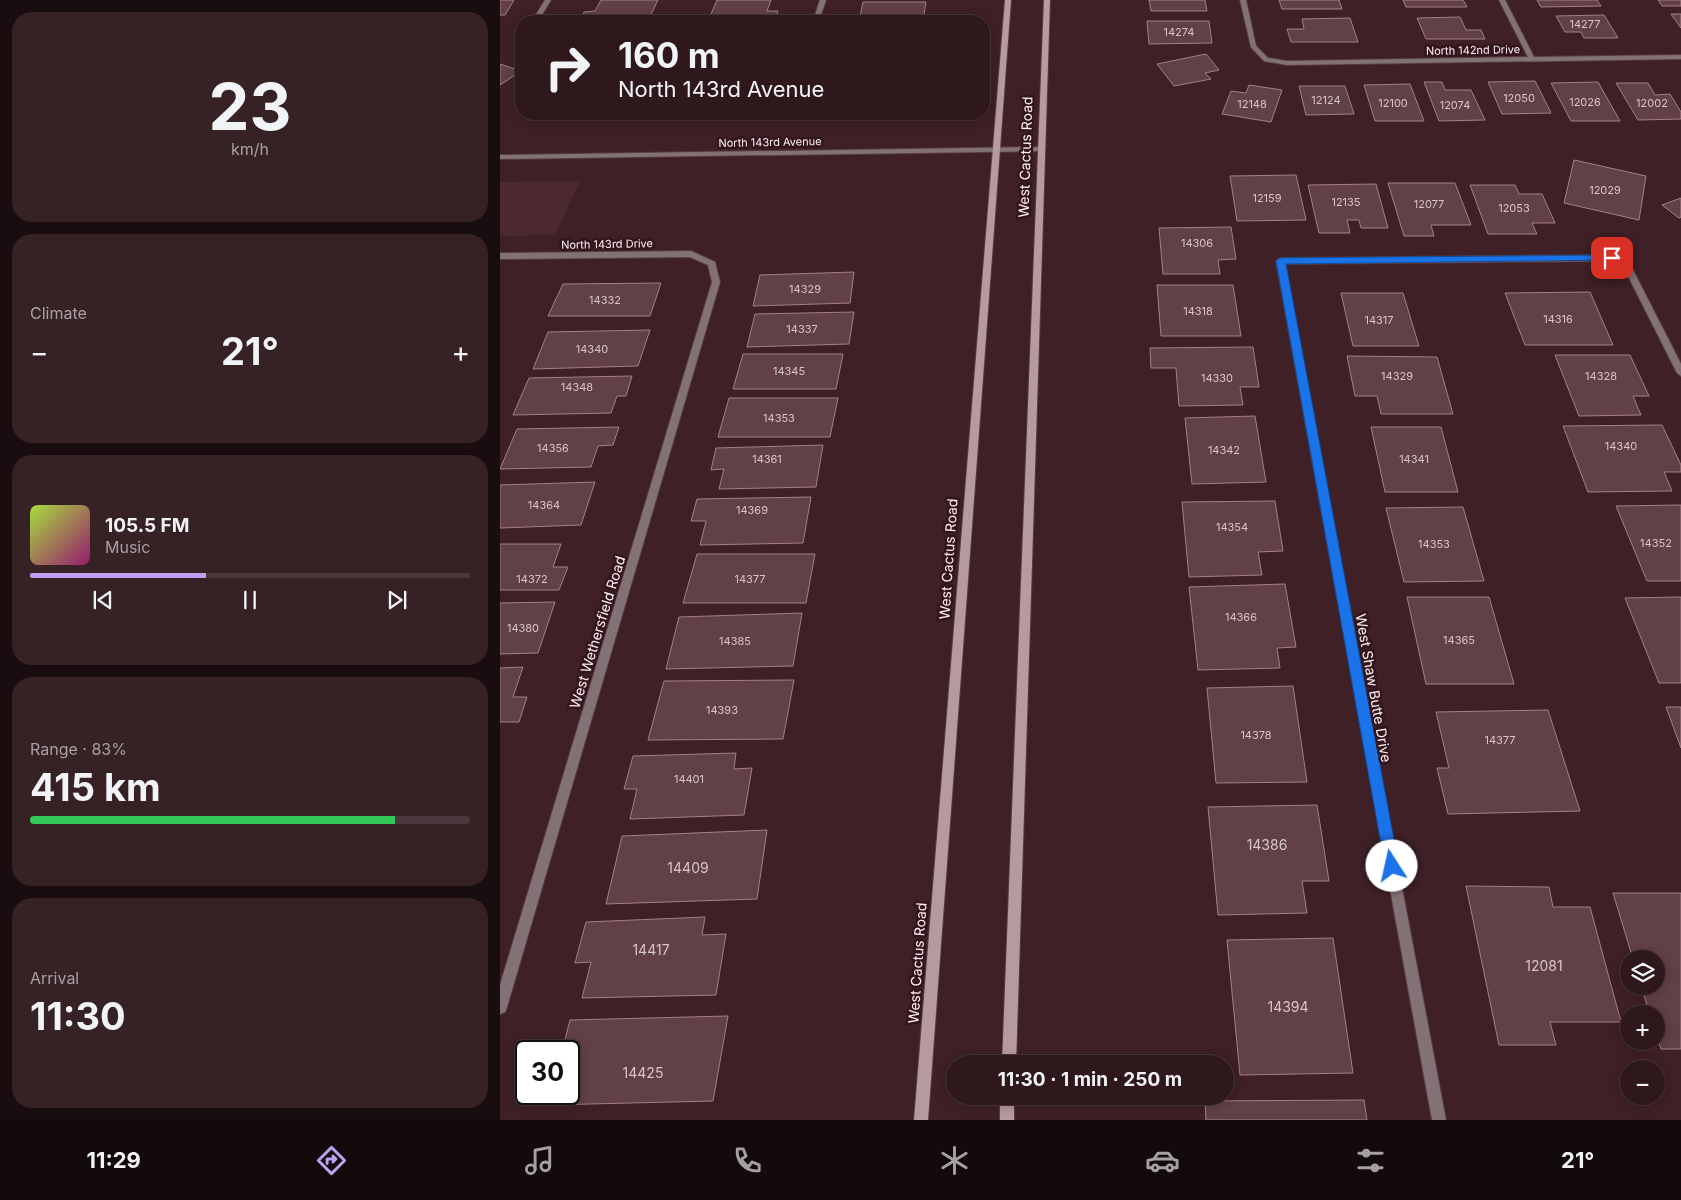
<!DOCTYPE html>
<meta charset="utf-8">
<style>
body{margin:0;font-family:Inter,sans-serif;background:#362125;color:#f1f3f6;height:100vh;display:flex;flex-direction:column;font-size:19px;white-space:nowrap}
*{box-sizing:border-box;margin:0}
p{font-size:16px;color:#a7a0a3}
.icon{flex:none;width:28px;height:28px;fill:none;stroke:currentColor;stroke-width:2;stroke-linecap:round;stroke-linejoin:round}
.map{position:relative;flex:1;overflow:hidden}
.panel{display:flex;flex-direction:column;gap:12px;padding:12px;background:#190d0f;width:500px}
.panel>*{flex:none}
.top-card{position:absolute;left:15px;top:15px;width:475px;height:105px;border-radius:20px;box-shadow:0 2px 12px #0003,0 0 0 1px #49373b;background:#2e181c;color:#f1f3f6;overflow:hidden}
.tools{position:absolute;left:1120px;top:950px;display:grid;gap:10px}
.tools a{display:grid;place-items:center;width:45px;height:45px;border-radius:50%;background:#2e181c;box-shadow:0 2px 12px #0003,0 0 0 1px #49373b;font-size:25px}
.speed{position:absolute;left:15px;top:1040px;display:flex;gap:10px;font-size:25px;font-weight:700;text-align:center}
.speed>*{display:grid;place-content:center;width:65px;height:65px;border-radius:50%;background:#2e181c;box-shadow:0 2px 12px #0003,0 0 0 1px #49373b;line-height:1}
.speed .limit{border:2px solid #111;border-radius:8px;background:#fff;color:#111}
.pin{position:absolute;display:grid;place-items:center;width:42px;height:42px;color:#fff;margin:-21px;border-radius:10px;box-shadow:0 2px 8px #0006}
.me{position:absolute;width:55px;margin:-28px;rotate:350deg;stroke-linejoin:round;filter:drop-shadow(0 0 4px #0008)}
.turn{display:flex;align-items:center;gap:18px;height:105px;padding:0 20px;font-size:22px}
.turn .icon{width:65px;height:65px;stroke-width:2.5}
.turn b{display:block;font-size:35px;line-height:42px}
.big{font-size:38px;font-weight:700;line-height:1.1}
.panel .widget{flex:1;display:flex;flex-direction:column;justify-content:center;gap:8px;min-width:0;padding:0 18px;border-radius:20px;background:#362125}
.panel .dial{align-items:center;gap:0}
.dial b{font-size:65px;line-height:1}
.song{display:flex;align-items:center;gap:15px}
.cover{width:60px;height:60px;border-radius:8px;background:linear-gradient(135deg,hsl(80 70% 55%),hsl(320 70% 35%))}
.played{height:5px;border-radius:2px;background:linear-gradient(90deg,#bca0f2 40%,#49373b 40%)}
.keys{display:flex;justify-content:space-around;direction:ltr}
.heat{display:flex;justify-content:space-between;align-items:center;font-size:28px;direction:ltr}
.charge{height:8px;border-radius:4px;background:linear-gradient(90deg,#34c759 83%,#49373b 0)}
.trip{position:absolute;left:446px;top:1055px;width:288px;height:50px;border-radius:25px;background:#2e181c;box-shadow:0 2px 12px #0003,0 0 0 1px #49373b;font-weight:700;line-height:50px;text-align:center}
.tab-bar{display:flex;height:80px;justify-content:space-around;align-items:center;background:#120a0b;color:#a7a0a3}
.tab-bar .icon{width:35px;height:35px}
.tab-bar .active{color:#bca0f2}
.tab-bar b{font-size:22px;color:#f1f3f6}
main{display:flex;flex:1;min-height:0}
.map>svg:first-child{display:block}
.built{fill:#4c282f}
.building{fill:#614046;stroke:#a58086}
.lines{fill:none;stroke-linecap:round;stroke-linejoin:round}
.street-casing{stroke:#593d43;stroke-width:2}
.secondary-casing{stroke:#593d43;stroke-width:2}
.street{fill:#837275;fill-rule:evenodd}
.secondary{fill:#b59b9f;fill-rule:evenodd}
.route{fill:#1a73e8;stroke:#114b97}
.labels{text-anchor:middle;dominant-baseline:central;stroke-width:5;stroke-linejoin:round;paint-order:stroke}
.number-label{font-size:11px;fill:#d7c5c8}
.far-street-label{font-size:11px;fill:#fef1f3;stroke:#33161d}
.street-label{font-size:14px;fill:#fef1f3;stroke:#33161d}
.near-number-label{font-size:14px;fill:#d7c5c8}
</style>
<main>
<section class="panel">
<div class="widget dial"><b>23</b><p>km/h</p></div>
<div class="widget"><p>Climate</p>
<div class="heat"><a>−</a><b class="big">21°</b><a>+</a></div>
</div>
<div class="widget">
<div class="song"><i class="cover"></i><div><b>105.5 FM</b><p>Music</p></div></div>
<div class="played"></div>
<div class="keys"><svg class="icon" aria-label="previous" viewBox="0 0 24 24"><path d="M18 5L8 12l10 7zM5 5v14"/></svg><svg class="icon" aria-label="pause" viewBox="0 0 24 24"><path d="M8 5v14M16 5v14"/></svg><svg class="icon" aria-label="next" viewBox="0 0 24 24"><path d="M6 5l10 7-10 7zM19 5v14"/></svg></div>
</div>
<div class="widget"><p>Range · 83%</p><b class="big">415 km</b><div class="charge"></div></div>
<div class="widget"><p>Arrival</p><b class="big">11:30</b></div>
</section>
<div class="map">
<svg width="1181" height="1120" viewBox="0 0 1181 1120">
<rect width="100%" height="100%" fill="#3e2026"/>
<path class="built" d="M80,181l-25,54 -55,1v-54z"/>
<path class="building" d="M0,0h14l-9,15h-5z
M101,0h57l-10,21h-69l5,-9 11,-1z
M217,0h54l-4,11h11l-3,10h-67z
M649,0h56l2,11h-56z
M779,0h60l3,9h-60z
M903,0h60l4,7h-61z
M1037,0h60l4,6 -60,1z
M1158,0h23v6h-19z
M363,2h63l-3,19h-64z
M1171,14h10v14z
M1104,15l14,23h-34l-3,-6h-16l-9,-16z
M960,17l6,13h15l4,9h-59l-9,-21z
M850,18l8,24h-67l-4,-13h17l-2,-10z
M647,21h62l3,22 -63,1z
M706,54l13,16 -14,3 6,6 -37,7 -17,-22z
M0,64l21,7 -21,14z
M1035,81l16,32 -49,1 -14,-32z
M924,82h18l3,8h26l14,30 -46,1z
M1098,82l22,39h-49l-20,-38z
M1116,83h32l7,12 15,-1 11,18v7l-43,1z
M910,84l14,37h-49l-11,-36z
M749,85l33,5 -11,32 -49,-8 9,-23 15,2z
M799,86h46l9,28 -48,1z
M1074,160l72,16 -7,44 -75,-17z
M796,175l10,45 -69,1 -7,-45z
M888,183h67l16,42h-40l3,11h-30z
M876,184l12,44h-27l-2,-8h-12l3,13h-31l-11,-48z
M970,185h45l4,9h23l13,29h-23l5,11h-49z
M1181,198v19l-2,1 -17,-13z
M731,227l5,32 -18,1 2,14h-57l-4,-46z
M354,272l-4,31 -97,3 7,-31z
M161,283l-11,33h-102l15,-32z
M657,285h76l8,51h-80z
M1090,292l23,53h-88l-20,-52z
M841,293h62l16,53h-66z
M354,312l-5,32 -102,3 8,-33z
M150,330l-12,36 -105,3 15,-37z
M753,347l6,40h-19l3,18 -64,1 -3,-38h-25l-1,-20z
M243,354h100l-7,35h-103z
M1055,355h75l19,41h-16l8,19 -62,1z
M847,356l90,1 16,57h-72l-4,-18h-22z
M132,376l-6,20h-9l-6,17 -98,2 16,-37z
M229,398h109l-8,39h-112z
M755,416l11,66 -74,2 -7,-66z
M1162,425l19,40v7h-17l8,19 -84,1 -25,-66z
M119,427l-6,18 -15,1 -7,21 -91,2 17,-40z
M871,427h70l17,65h-73z
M323,445l-7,42 -97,2 5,-20 -13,1 5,-22z
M95,482l-14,43 -81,3v-43z
M311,497l-8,46 -103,2 6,-24h-15l6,-22z
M775,501l8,50 -25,1 4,23 -73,2 -7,-75z
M1181,505v76h-34l-31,-75z
M963,507l21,74 -80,1 -18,-74z
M0,544h61l-8,23h15l-9,23h-59z
M197,554h118l-9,49h-123z
M785,584l11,63 -19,1 3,20 -82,2 -9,-83z
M907,597h82l25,87h-88z
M1181,597v86h-22l-34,-85z
M55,602l-17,51 -38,1v-51z
M302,613l-9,53 -127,3 13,-52z
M23,667l-10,30h14l-8,25h-19v-54z
M294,680l-11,59 -135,1 16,-59z
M793,686l14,96 -91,1 -9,-95z
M1166,707h15v41z
M1048,710l32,101 -132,3 -11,-46h12l-13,-56z
M236,753l-2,16 18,-1 -8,47 -114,4 7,-30h-13l9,-33z
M817,805l12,76h-27l5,32 -89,2 -10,-108z
M267,830l-10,69 -151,5 16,-68z
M966,886l83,1 4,20h37l31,115h-71l6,23h-57z
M1113,893h68v156h-20l-5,-14v-21h-6l-9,-28h15v-27h-23z
M205,917l-3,18 24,-1 -10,61 -134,3 9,-36 -16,1 11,-41z
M833,938l20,135 -113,2 -13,-135z
M228,1016l-15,85 -165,4 3,-11h18v-43h-7l8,-31z
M864,1100l3,20h-161l-1,-19z"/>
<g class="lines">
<defs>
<path id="street" d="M45,0h6l-13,21h-6z
M320,0h6l-7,21h-6z
M740,0h6l10,46 12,12 19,3 241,-4 -29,-57h6l29,57 147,-2v4l-394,6 -23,-4 -13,-14z
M541,147h3v4l-544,8v-4z
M191,251l24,11 5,20 -213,725 -2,5 -5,2v-29l212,-703 -4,-17 -18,-8 -190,2v-6z
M1112,255l20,13 49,96v12l-4,-3 -51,-101 -16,-11 -326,3 162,856h-14l-156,-859 4,-3z"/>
<path id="secondary" d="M505,0h6l-83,1120h-14z
M544,0h6l-34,1064h-14z
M500,1096h14v24h-14z"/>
</defs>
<use href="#street" class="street-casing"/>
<use href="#secondary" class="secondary-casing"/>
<use href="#street" class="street"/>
<use href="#secondary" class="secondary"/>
</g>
<path class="route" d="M1112,255l3,1v4l-329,4 113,602 -2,5 -5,2 -5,-2 -2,-5 -109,-605 4,-3z"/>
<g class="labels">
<g class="number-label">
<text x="1085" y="24">14277</text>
<text x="679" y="32">14274</text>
<text x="1019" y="98">12050</text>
<text x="826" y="100">12124</text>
<text x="1085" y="102">12026</text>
<text x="893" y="103">12100</text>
<text x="1152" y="103">12002</text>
<text x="752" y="104">12148</text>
<text x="955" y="105">12074</text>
<text x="1105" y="190">12029</text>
<text x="767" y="198">12159</text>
<text x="846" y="202">12135</text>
<text x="929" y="204">12077</text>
<text x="1014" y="208">12053</text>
<text x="697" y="243">14306</text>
<text x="305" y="289">14329</text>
<text x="105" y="300">14332</text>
<text x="698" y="311">14318</text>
<text x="1058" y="319">14316</text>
<text x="879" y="320">14317</text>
<text x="302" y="329">14337</text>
<text x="92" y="349">14340</text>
<text x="289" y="371">14345</text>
<text x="897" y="376">14329</text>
<text x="1101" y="376">14328</text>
<text x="717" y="378">14330</text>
<text x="77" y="387">14348</text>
<text x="279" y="418">14353</text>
<text x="1121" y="446">14340</text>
<text x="53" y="448">14356</text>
<text x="724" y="450">14342</text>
<text x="267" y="459">14361</text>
<text x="914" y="459">14341</text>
<text x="44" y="505">14364</text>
<text x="252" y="510">14369</text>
<text x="732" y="527">14354</text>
<text x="1156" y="543">14352</text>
<text x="934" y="544">14353</text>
<text x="32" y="579">14372</text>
<text x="250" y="579">14377</text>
<text x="741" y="617">14366</text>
<text x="23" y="628">14380</text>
<text x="959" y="640">14365</text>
<text x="235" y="641">14385</text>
<text x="222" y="710">14393</text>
<text x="756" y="735">14378</text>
<text x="1000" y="740">14377</text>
<text x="189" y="779">14401</text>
</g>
<g class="far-street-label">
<text transform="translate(973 50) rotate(-1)">North 142nd Drive</text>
<text transform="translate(270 142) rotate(-1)">North 143rd Avenue</text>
<text transform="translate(107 244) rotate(-1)">North 143rd Drive</text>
</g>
<g class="street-label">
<text transform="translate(525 157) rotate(-88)">West Cactus Road</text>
<text transform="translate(448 559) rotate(-86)">West Cactus Road</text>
<text transform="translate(97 632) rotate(-73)">West Wethersfield Road</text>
<text transform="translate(874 688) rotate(80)">West Shaw Butte Drive</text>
<text transform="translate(417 963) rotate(-86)">West Cactus Road</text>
</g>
<g class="near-number-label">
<text x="767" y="844">14386</text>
<text x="188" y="867">14409</text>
<text x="151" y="949">14417</text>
<text x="1044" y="965">12081</text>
<text x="788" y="1006">14394</text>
<text x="143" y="1072">14425</text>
</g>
</g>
</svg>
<div class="tools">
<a><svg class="icon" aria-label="layers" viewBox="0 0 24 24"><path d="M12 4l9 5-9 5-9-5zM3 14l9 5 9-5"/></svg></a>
<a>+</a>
<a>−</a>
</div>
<div class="speed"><div class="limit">30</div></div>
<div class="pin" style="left:1112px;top:258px;background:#d93025"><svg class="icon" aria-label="arrive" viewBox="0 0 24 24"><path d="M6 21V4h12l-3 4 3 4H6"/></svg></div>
<svg class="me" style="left:892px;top:866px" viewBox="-20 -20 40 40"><circle r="19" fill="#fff"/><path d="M0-13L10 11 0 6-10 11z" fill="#1a73e8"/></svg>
<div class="trip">11:30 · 1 min · 250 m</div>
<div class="top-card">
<div class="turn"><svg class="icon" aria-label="right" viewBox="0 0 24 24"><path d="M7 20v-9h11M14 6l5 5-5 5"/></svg><div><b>160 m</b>North 143rd Avenue</div></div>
</div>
</div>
</main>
<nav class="tab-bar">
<b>11:29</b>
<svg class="icon active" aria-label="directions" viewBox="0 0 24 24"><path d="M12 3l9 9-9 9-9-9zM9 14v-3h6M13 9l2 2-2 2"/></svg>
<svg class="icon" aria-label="music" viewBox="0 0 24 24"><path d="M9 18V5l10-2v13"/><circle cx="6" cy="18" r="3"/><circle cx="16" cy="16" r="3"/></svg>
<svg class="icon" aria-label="phone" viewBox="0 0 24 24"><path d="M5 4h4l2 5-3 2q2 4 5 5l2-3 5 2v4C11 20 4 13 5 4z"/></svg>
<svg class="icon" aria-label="climate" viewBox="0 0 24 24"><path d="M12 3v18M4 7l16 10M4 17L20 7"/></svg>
<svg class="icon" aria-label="car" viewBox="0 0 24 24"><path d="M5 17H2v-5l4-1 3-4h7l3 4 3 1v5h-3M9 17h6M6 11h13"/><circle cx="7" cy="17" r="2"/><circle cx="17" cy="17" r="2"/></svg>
<svg class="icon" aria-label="filters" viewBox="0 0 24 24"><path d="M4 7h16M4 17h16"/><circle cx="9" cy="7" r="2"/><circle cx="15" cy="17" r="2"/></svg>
<b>21°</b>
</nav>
